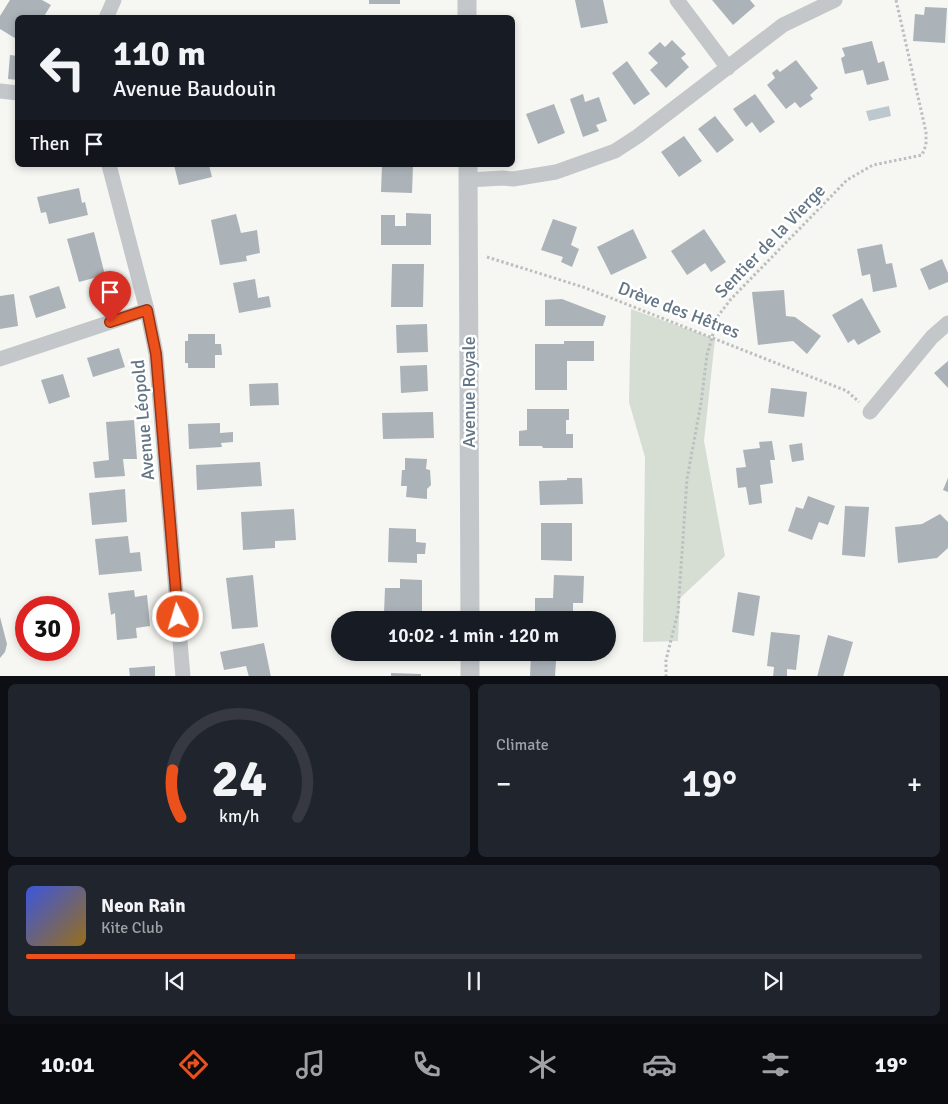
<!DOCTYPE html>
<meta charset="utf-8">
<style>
body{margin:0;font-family:Signika,sans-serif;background:#20242c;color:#f1f3f6;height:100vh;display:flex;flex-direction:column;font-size:19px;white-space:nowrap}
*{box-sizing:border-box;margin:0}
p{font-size:16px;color:#9ea1a6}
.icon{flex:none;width:28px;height:28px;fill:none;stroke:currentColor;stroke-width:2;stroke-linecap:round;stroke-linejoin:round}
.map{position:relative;height:676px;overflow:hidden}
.sheet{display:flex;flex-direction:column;gap:8px;padding:8px;background:#0d0f14;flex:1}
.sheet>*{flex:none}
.banner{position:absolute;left:15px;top:15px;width:500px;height:152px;border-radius:8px;box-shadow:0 2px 8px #0003;background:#171b24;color:#f1f3f6;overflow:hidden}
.speed{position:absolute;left:15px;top:596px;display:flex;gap:10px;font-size:25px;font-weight:700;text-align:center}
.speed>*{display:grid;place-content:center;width:65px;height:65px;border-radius:50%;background:#171b24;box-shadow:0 2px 8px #0003;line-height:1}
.speed .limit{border:8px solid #d22;background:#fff;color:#111}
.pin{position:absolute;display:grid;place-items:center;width:42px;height:42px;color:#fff;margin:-51px -21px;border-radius:50% 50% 50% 0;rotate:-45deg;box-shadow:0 0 5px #0007}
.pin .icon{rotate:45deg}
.me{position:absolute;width:55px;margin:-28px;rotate:355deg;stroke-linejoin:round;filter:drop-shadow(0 0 4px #0008)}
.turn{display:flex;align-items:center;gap:18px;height:105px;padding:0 15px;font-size:22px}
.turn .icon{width:65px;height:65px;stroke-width:2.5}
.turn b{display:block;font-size:35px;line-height:42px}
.then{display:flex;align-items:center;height:48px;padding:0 15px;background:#0003;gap:10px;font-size:19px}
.big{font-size:38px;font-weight:600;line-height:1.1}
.sheet .widget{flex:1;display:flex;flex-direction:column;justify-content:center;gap:8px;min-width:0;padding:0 18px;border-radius:8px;background:#20242c}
.sheet .dial{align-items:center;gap:0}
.dial svg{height:130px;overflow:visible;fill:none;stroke:#363941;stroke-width:7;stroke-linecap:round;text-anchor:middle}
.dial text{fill:#f1f3f6;stroke:none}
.song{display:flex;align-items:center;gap:15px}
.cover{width:60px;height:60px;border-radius:8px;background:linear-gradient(135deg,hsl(230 70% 55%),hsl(40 70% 35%))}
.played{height:5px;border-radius:2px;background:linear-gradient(90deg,#ec501b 30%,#363941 30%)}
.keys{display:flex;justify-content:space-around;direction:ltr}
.heat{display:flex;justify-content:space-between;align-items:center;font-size:28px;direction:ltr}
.sheet .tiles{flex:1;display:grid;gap:8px;grid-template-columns:1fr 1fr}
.widget:last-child{grid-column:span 2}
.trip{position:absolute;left:331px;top:611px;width:285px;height:50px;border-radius:25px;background:#171b24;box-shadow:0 2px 8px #0003;font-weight:600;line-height:50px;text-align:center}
.dock{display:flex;height:80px;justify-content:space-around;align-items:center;background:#090b0e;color:#9ea1a6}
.dock .icon{width:35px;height:35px}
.dock .current{color:#ec501b}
.dock b{font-size:22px;color:#f1f3f6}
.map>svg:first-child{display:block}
.green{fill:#d6ddd3}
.water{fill:#bcc8cd}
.building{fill:#abb3b9}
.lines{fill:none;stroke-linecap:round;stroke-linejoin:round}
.path{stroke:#bcbfc1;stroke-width:3;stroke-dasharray:2.5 2.5;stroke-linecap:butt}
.minor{stroke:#c3c7ca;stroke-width:15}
.tertiary{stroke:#c3c7ca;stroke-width:19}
.route-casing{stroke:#993412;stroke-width:12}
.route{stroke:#ec501b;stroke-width:9}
.labels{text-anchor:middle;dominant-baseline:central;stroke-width:5;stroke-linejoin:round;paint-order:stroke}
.street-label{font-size:18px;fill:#637585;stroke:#fff}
</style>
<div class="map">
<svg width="948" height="677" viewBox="0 0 948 677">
<rect width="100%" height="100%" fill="#f6f6f2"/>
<path class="green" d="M631,309l84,30 -11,102 21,115 -45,42 -2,43 -35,1 2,-185 -16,-55z"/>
<path class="water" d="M889,106l2,10 -22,5 -3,-10z"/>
<path class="building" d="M10,0h32l9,5 -8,13h-25v22l-18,-11v-13z
M369,0h31v4h-31z
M575,0h28l5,23 -27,5z
M712,0h38l5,6 -22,19z
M925,7l22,1 -2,35 -32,-2 2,-27 9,1z
M672,40l14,14 -5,4 8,9 -23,21 -16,-18 8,-7 -10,-10 12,-11 5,5z
M872,41l6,22 6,-2 5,19 -22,5 -4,-15 -18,4 -4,-16 4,-2 -3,-8z
M10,55l8,1v24l-10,-1z
M796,60l22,28 -8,7 3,4 -13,9 -5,-6 -9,7 -19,-24 8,-7 -3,-5 5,-4 3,3z
M627,61l23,33 -16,11 -22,-32z
M583,94l2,8 14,-5 8,24 -11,4 3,6 -16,6 -13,-38z
M755,94l20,28 -15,11 -8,-11 -6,5 -13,-18z
M554,104l11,29 -27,11 -12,-30z
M715,116l19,24 -17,13 -19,-24z
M684,136l18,25 -23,16 -18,-25z
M174,165h35l3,12 -33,8z
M382,165h31l-1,28 -31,-1z
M79,188l3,15 3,-1 3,13 -39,9 -3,-12 -5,1 -4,-16z
M406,213l25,1v31h-50v-30h14v11h11z
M236,214l5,19 16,-3 3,23 -14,3 1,5 -27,4 -9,-45z
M553,219l24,8 -6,18 8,4 -7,18 -11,-5 2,-5 -22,-7z
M633,229l14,29 -36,17 -14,-28z
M704,229l22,33 -15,10 -6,-9 -18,12 -16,-24z
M94,232l11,43 -26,7 -12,-43z
M882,244l4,20 6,-1 5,24 -24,5 -3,-18 -8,2 -5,-27z
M942,259l6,14v9l-19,8 -9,-21z
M392,264h32l-1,43h-32z
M255,279l3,19 11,-2 2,11 -32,6 -6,-30z
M59,286l7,22 -30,10 -7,-22z
M784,290l2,26 9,1 26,19 -14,18 -14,-13 -35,4 -6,-53z
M14,294l4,32 -18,3v-33z
M862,298l19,34 -23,13 -4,-6 -6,4 -16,-28z
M562,299l44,17 -3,10h-58v-26z
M427,324l1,28 -31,1 -1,-28z
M188,334h27v10h6l1,11h-7v13h-27v-5h-3v-22h3z
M564,341h30v20h-27v29h-32v-46h29z
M119,348l6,19 -32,10 -6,-19z
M948,361v27l-14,-15z
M427,365l1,26 -27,2 -1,-27z
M63,374l7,23 -21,7 -8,-24z
M278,383l1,22 -29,1 -1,-22z
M771,388l36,4 -3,25 -36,-4z
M527,409h42v11h-3v14h7v14h-30l-1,-2h-23v-15l8,-1z
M433,412l1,26 -51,1 -1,-26z
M134,420l3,39h-14l2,17 -30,2 -2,-16 16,-2 -3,-38z
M220,423v10l13,-1v10l-12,1 1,4 -33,2 -1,-25z
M772,441l3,19h-5l3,23 -13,2 2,18 -13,2 -3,-18 -8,1 -2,-20 10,-1 -3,-17 17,-2 -1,-6z
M802,443l2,17 -12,2 -3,-17z
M405,458l22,1 -1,10 4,1 1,15 -4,4v10l-21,-2 1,-11h-6l1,-16h3z
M260,462l2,24 -65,4 -1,-25z
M567,478h15l1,26 -43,1 -1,-24 28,-1z
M948,478v14l-5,-2z
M125,489l2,33 -35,3 -3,-32z
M808,496l27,10 -7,19 -9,-3 -7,18 -24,-9 8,-24 7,2z
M845,506l24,1 -4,50 -23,-2z
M294,509l2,31 -21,1v7l-32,2 -2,-38z
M940,514l8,8v26l-11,10 -39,5 -3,-36 27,-3z
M541,523h31v38l-31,-1z
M389,528l27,1v13l10,1 -1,11h-8v9l-29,-1z
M128,536l2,17 10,-1 2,19 -43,4 -4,-36z
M253,575l5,52 -26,2 -6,-51z
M554,575l30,1 -1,27h-10v17h-38v-22h18z
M400,579l22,1v33h-38l1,-25h15z
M134,590l1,7 12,-2 3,31 -14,2 1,10 -20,2 -2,-27 -4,2 -3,-22z
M738,592l22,4 -6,40 -22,-4z
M0,617l7,27 -2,8 -5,6z
M771,632l29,3 -4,35 -9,-1v8h-14l1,-10 -7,-1z
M828,635l25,7 -10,35h-26z
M264,643l7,34h-22l-3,-11 -22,4 -4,-18z
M385,652h29l-1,8 -28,-1z
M531,652h34v9h-9l-1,16h-25z
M155,666v11h-25l-1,-9z
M391,673l30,1v3h-30z"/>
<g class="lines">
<path class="path" d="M487,257l96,30 264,104 12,11
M666,677v-17l12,-48 9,-133 14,-76 6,-48 11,-39 13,-17 116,-119 26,-15 49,-10 4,-10v-13l-30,-132"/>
<path class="minor" d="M677,0l51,68
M106,18l8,-18
M0,91l18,2
M109,165l38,145 9,44 27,323
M468,180l35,-2 10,1 43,-7 59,-21 23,-15 145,-111 52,-25
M0,359l147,-49
M870,412l62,-75 16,-14"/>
<path class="tertiary" d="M467,0v18
M468,165l2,455
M470,652v25"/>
</g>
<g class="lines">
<defs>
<path id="route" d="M110,322l37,-12 9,44 22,263"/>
</defs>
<use href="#route" class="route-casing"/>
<use href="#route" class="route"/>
</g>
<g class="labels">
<g class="street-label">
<text transform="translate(770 241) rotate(-46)">Sentier de la Vierge</text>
<text transform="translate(679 310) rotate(21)">Drève des Hêtres</text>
<text transform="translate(469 392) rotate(-90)">Avenue Royale</text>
<text transform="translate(143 420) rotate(-95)">Avenue Léopold</text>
</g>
</g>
</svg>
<div class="speed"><div class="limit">30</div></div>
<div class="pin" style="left:110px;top:322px;background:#d93025"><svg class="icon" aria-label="arrive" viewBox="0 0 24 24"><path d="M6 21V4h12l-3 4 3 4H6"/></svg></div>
<svg class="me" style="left:178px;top:617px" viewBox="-20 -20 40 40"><circle r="17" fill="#ec501b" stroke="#fff" stroke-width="3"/><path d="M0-11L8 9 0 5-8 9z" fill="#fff"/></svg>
<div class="trip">10:02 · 1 min · 120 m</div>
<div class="banner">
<div class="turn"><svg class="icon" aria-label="left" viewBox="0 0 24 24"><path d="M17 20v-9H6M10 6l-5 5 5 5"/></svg><div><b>110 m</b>Avenue Baudouin</div></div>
<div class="then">Then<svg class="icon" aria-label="arrive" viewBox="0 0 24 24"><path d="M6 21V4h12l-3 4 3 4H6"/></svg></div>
</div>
</div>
<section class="sheet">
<div class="tiles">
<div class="widget dial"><svg viewBox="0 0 100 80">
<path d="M14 69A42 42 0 1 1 86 69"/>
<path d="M14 69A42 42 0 0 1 9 40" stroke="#ec501b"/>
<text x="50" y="56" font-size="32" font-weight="700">24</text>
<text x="50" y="72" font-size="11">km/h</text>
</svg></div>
<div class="widget"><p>Climate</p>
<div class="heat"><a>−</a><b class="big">19°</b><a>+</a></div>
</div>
<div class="widget">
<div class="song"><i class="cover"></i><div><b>Neon Rain</b><p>Kite Club</p></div></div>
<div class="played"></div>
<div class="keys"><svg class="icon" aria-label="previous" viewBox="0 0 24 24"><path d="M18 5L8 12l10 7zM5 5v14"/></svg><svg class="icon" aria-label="pause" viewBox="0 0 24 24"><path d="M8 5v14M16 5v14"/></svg><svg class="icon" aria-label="next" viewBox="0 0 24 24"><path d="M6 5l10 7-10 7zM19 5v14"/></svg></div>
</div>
</div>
</section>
<nav class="dock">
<b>10:01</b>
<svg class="icon current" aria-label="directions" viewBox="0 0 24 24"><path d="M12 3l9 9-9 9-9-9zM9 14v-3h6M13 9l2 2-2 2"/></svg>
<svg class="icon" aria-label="music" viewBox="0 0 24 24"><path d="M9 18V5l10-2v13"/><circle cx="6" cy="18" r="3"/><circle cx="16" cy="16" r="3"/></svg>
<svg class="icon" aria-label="phone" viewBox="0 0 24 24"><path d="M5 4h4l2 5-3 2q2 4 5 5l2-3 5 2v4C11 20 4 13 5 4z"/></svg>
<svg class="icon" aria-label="climate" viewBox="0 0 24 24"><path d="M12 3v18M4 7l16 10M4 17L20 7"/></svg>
<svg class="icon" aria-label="car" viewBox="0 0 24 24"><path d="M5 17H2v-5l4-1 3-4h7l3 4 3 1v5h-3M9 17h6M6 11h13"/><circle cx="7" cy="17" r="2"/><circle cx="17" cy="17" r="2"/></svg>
<svg class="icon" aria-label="filters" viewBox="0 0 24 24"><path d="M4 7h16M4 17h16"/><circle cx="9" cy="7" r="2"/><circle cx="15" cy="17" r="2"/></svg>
<b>19°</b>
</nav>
